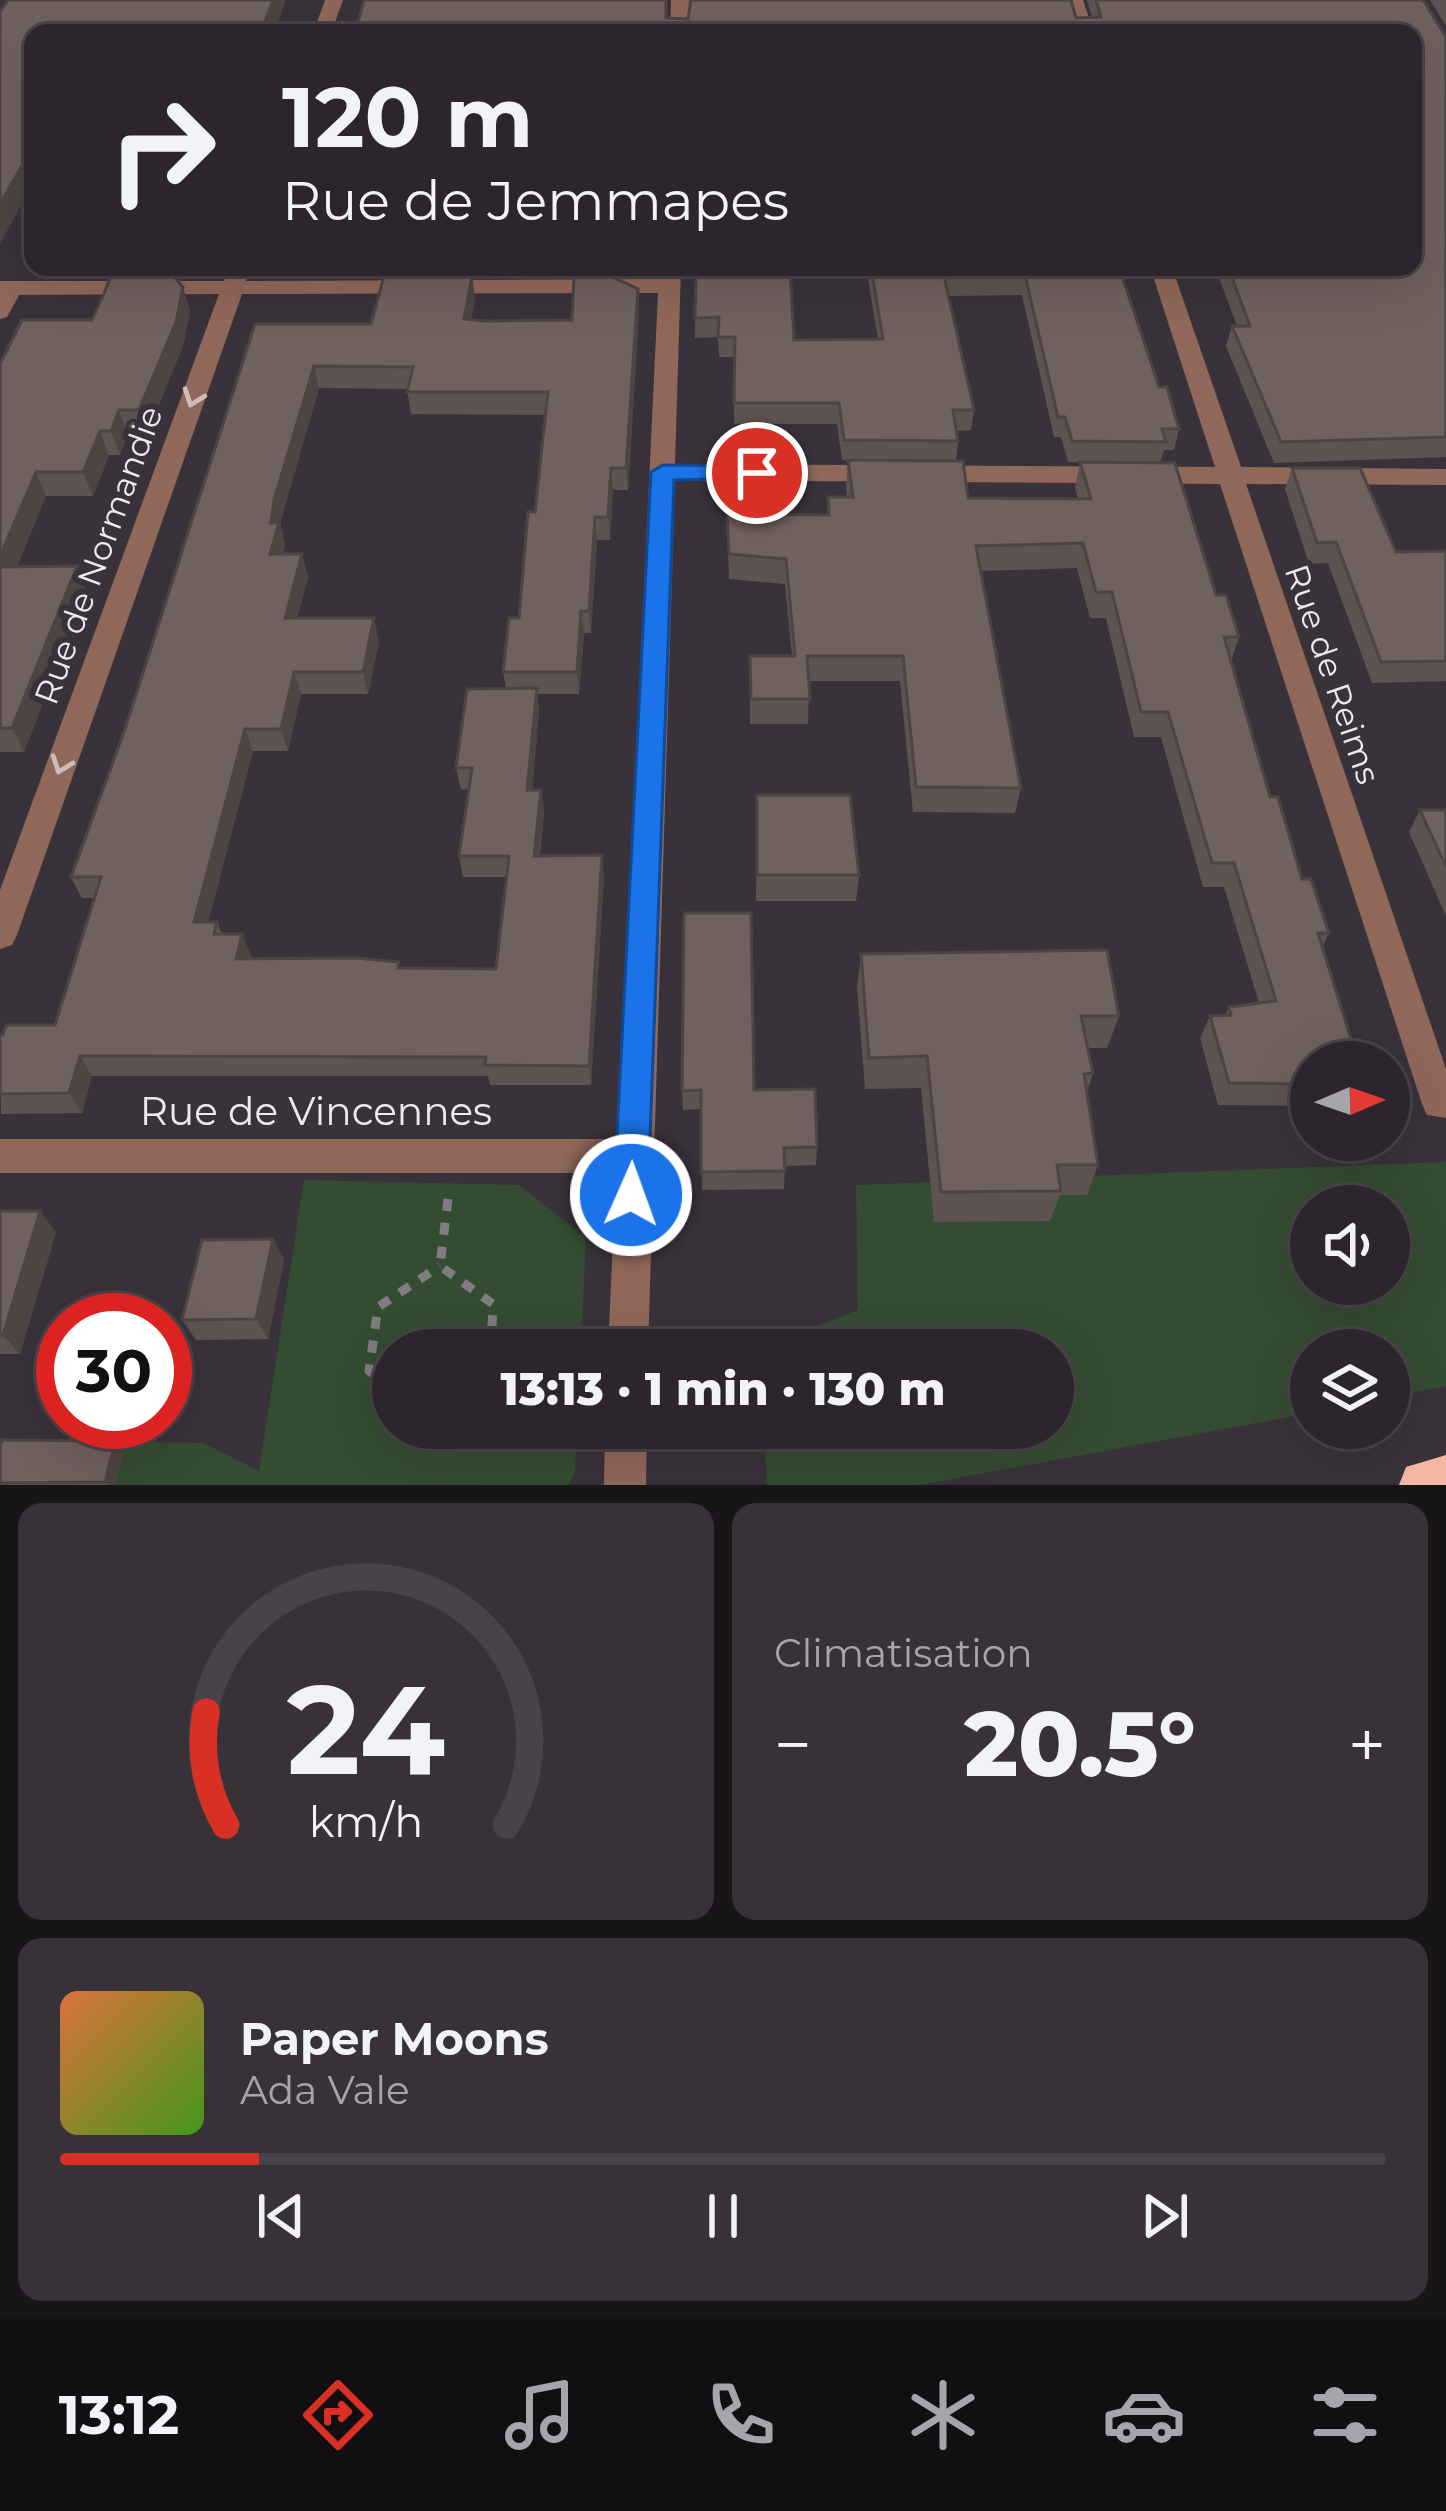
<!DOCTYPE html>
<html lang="fr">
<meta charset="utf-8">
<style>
body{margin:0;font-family:Montserrat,sans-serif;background:#383238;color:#f1f3f6;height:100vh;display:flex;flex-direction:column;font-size:45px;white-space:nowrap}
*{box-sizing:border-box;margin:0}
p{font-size:39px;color:#a6a5a9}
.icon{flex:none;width:66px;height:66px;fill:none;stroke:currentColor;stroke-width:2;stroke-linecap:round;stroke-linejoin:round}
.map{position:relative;height:1485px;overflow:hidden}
.panel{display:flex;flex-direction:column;gap:18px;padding:18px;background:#181518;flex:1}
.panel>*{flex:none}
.banner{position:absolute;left:24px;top:24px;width:1398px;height:252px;border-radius:24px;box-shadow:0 12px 48px #0002,0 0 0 3px #484348;background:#2c262c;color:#f1f3f6;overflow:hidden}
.needle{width:78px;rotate:88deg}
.buttons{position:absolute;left:1290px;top:1041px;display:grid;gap:24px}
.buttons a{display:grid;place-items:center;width:120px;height:120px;border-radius:50%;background:#2c262c;box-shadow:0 12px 48px #0002,0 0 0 3px #484348;font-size:60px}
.speed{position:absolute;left:36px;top:1293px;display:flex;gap:24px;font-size:60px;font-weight:700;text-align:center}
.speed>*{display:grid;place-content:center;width:156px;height:156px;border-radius:50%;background:#2c262c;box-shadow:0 12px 48px #0002,0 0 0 3px #484348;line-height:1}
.speed .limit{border:18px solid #d22;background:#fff;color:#111}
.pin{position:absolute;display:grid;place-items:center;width:102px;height:102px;color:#fff;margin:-51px;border:6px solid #fff;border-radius:50%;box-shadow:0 3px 12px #0007}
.me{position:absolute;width:132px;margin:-66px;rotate:2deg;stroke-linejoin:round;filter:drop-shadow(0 0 9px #0008)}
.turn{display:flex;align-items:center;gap:42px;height:252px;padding:0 60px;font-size:54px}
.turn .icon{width:156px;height:156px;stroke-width:2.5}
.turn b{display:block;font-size:84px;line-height:102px}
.big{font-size:90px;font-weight:800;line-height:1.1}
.panel .widget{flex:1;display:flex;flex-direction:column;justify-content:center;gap:18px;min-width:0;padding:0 42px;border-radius:24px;background:#383238}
.panel .dial{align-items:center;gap:0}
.dial svg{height:312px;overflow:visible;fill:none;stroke:#484348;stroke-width:7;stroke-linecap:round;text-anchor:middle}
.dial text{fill:#f1f3f6;stroke:none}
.song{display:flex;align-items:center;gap:36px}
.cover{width:144px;height:144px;border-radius:18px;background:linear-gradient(135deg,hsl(20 70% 55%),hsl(100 70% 35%))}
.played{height:12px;border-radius:6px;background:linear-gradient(90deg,#d93025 15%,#484348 15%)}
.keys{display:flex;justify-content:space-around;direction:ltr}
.heat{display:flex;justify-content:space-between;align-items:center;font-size:66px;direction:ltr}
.panel .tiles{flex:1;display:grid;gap:18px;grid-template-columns:1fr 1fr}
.widget:last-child{grid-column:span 2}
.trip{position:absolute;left:372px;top:1329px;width:702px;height:120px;border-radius:60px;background:#2c262c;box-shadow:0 12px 48px #0002,0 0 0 3px #484348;font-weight:800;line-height:120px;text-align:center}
.dock{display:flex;height:192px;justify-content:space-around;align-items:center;background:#120f12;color:#a6a5a9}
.dock .icon{width:84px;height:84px}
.dock .on{color:#d93025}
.dock b{font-size:54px;color:#f1f3f6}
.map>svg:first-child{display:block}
.green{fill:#344c31;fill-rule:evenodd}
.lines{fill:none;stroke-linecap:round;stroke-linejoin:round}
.path{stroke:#817b82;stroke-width:9;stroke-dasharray:12 12;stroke-linecap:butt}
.service{fill:#90685a;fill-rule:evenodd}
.minor{fill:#90685a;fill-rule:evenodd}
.motorway{fill:#f3b7a2;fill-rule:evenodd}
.wall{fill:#5f5351;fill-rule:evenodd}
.shaded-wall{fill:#4e4442}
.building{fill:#6f615e;stroke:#4e4442;stroke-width:3}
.oneway{stroke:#cdbcba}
.route{fill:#1a73e8;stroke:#114b97;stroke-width:3}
.labels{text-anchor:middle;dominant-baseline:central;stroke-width:12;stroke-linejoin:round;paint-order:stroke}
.street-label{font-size:33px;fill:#eee9ee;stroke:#3a323b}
.near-street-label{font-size:39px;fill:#eee9ee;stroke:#3a323b}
</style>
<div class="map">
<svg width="1446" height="1485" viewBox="0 0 1446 1485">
<rect width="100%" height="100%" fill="#3a323b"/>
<path class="green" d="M1446,1162v224l-57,11v-47h-78v63l-392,72h-152l-3,-57h289v-78l-293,-1 98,-39 -2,-125zM1311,1206h78v78h-78z
M304,1180l215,5 67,53 -5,112h-188v78h184l-2,45 -7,12h-568v-45l203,3 56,28z"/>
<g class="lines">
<path class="path" d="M448,1199l-8,67 53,38 -2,46
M393,1388l-24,-17 9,-64 62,-41"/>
<path class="service" d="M13,282l10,6 -16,29 -7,2v-26l6,-9z"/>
<path class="minor" d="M325,0h18l-12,33h-18z
M671,0h18l-1,33h-18z
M1065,0h18l11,33h-18z
M229,267h22l-5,14 412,-2 1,-12h22l-6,197 540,3 -65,-200h22l69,200 205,2v16l-200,-1 200,585v49l-19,-3 -5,-11 -202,-620 -545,-4 -27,870h-40l8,-177h-616v-34h618l40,-846 -416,1 -225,641 -5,10 -12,4v-59l219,-596 -219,1v-14h224z
M605,1428h42l-1,57h-42z"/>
<path class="motorway" d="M1446,1455v30h-47l7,-18z"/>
</g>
<path class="wall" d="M1087,0h336l23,37v420l-172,6 -48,-117 6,-20h5l-22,-59h198v-234h-1058l312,-15 425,-1z
M1430,0h16v26z
M127,267h63l-3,10h-14l17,33 -7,36 -36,88h-19l-8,21h-11l-16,41h-47l-29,71 70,24 -63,161h-24v-388l92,-44 37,-45z
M392,267h89l-1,8 -86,1z
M696,267l98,73 84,-1 -12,-72h253l40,120 20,42 -5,21h-10l-4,12h-92l-7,-25h-7l-32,-142 -74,1 26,114 -3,20 -14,1 1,10 -2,20 12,37 110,1 -3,-12 5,-25 136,133 23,42 -8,24 39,136 32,82 27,54 -7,14 -11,115v44l-93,-1 -18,-67 10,-22 15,-1 4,-8 30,-4 -35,-116h-21l-42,-150h-27l-28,-119h-16l-13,-50 -97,3 41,217 -6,25 -102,-1 -13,-131h-91l-1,43h-58v-68h42l-7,-72 -56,-5 -2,-65 100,1 1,-18h19l-1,-11 2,-26h-6l-5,-36h-103v-67h-15l-1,-20 -23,1z
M638,289l1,22 -11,179h-15l-3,50h-13l-6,93h-7l-5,61h-42l2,16 -7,80h9l3,22 -4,44 64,21 -13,208h-101l-2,-9h-396l-10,37 -81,1 -1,-79 55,-10 40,-127h-13l-11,-21 54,-148 130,-405h116l104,-26 -4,22h101zM319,388l88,1 4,25 135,1 -11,97 -16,106 -16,54 3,16 -50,80 5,22 8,-1 -10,67 4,21h43l-10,92 -95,-1 -151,-9 1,-4 -29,-21 -5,-12h-9l45,-171h35l13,-57h67l11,-53 -82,-23 11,-41 -6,-23h-19l2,-9 -5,-22z
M1292,468l104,84 50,-1v130l-74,2 -44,-120 -19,1 -24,-75z
M757,795l102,80 -3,26h-100z
M1420,810h26v106l-37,-84z
M861,954l258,62 -12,32h-19l5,25 -6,19 11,73 -11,30h-27l-10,26 -116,1 -13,-134 -56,1 -8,-102z
M754,1090l63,57 -1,18 -31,1 -1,23 -82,1 -1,-81 -18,1 -1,-19z
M0,1211l56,21 -36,122h-20z
M273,1239l11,21 -16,79 -72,1 -14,-20z
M0,1448l123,2 -8,35h-115z"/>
<path class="shaded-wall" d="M273,0h13l-12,33h-13z
M33,146v37l-33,61v-40z
M472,276l3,22 -8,43 -3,-22z
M183,287l7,23 -7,36 -36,88 -8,-24z
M638,289l1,22 -11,179 -2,-22z
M314,366l5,22 -39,135 5,22 -8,31 -7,-22 4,-54z
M119,410l9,24 -8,21 -9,-24z
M100,431l9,24 -16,41 -10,-24z
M611,468l2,22 -3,50 -2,-23z
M36,472l10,24 -39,95 -7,-14v-21z
M595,517l2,23 -6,93 -2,-22z
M302,554l6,23 -17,64 -6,-23z
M77,566l10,25 -63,161 -12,-24z
M581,611l3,22 -5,61 -2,-22z
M374,618l5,23 -11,53 -5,-22z
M294,672l7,22 -13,57 -7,-22z
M537,688l2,22 -8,102 -4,-22z
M245,729l8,22 -50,192 -9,-21z
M541,790l3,22 -7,65 -3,-21z
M602,855l2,22 -13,208 -2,-19z
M242,934l9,21 -6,25 -9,-21z
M80,1056l12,20 -10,37 -13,-20z
M40,1211l16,21 -36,122 -17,-19z
M273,1239l11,21 -16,79 -12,-20z
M115,1441l8,9 -8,35h-7l-3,-3z"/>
<path class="building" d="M8,0h265l-12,33h-228v113l-33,58v-192z
M364,0h302v18l22,1 3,-19h380l5,18 25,-1 -5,-17h327l23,37v400l-165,5 -49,-116h18l-22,-59h185v-234h-1058z
M696,267h94l4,73 89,-1 -12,-72h248l40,120h8l12,42h-17l4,13 -94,-1 -7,-24h-7l-33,-142 -81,1 30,134h-21l5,31 -114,-1 -5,-37h-105l1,-66h-17l1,-20 -24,1z
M112,275h60l11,12 -7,35 -37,88h-20l-8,21h-11l-17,41h-47l-36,84v-192l22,-44h70z
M384,276h88l-8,43 21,2 87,-1 2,-44h36l28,13 -12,179h-15l-3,49h-13l-6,94h-8l-4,61h-74l6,-54h10l9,-106h7l13,-120h-141l6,-25 -99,-1 -40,134 -3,23h8l-9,31h32l-17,64h89l-11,54h-69l-13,57h-36l-51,193h23l-3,12h28l-6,25 120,-1 43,4 -1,6 98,1 13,-113h-50l13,-88h-16l11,-79 70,-1 -10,102h14l-7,66 68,-1 -13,211 -104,-1 1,-8 -406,-1 -11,37 -69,1v-59h3l3,-10h49l46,-148h-30l54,-148 130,-405h116z
M848,460l115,1 5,37 123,1 -11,-37 95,1 41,132h10l13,42h-15l46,160h8l24,82h9l18,54h-11l40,129h-47v22l-82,-1 -19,-67 21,-1 -2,-8 47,-6 -42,-138h-22l-44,-151h-27l-29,-120h-16l-13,-49 -107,3 45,242 -105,-1 -13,-131h-96l3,43h-59l-1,-43h45l-9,-97 -57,-5 -2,-40 102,1 -1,-18h25z
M1292,468h68l36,84 50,-1v110l-65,1 -45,-120 -19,1z
M77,566l-65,162h-12v-161z
M757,795h93l9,80h-102z
M1420,810h26v57z
M684,913h67l3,177 61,-1 2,58 -33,1 1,23 -84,1v-82l-19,1z
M1107,950l12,66h-38l12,57 -9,1 14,91h-41l4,26 -120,1 -14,-136 -58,2 -8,-104z
M0,1211h40l-37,124h-3z
M273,1239l-17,80 -74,1 20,-80z
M2,1440l113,1 -10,41 -105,1v-35z"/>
<defs><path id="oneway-chevron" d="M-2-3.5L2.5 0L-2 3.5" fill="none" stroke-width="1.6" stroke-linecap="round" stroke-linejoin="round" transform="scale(3)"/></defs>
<g class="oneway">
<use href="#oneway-chevron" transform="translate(193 398) rotate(110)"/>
<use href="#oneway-chevron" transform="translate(61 765) rotate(110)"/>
</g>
<path class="route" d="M757,466l8,2v10l-91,2 -26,715 -5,12 -12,4 -12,-4 -5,-12 37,-723 12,-7z"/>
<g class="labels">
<g class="street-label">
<text transform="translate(98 555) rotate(-70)">Rue de Normandie</text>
<text transform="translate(1333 674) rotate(71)">Rue de Reims</text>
</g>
<g class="near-street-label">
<text x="316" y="1111">Rue de Vincennes</text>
</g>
</g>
</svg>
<div class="buttons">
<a><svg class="needle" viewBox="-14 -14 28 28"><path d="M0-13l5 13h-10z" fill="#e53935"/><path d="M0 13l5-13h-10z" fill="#a6a5a9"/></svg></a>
<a><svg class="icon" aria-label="sound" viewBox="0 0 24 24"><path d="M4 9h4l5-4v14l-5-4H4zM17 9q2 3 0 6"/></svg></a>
<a><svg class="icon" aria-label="layers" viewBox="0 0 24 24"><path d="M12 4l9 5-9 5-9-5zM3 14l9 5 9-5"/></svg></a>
</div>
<div class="speed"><div class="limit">30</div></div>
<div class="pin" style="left:757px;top:473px;background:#d93025"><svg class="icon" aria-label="arrive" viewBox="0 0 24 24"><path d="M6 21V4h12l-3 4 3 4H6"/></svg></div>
<svg class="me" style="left:631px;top:1195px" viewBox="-20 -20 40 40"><circle r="17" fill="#1a73e8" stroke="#fff" stroke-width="3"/><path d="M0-11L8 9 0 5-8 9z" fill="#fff"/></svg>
<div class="trip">13:13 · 1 min · 130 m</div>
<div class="banner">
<div class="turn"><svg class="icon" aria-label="right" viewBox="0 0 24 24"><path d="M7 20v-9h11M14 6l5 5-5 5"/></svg><div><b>120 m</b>Rue de Jemmapes</div></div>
</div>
</div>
<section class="panel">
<div class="tiles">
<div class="widget dial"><svg viewBox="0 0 100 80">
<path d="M14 69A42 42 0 1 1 86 69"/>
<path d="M14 69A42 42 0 0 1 9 40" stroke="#d93025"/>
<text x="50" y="56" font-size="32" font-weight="700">24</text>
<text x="50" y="72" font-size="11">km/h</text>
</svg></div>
<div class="widget"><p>Climatisation</p>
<div class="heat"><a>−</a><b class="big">20.5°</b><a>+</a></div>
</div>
<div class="widget">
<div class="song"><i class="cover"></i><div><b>Paper Moons</b><p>Ada Vale</p></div></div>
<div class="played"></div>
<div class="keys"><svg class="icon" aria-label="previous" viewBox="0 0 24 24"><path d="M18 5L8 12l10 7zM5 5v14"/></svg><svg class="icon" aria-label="pause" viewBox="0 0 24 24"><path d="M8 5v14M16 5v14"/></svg><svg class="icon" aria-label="next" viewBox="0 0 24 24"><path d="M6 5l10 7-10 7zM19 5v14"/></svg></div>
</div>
</div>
</section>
<nav class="dock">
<b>13:12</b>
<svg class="icon on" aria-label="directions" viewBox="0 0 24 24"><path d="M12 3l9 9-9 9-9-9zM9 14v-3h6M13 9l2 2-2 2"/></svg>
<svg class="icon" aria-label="music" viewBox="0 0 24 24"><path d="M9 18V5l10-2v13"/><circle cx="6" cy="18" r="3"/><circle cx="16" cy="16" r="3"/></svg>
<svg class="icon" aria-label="phone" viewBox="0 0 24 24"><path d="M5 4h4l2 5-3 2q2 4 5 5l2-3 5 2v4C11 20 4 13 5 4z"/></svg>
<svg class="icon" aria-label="climate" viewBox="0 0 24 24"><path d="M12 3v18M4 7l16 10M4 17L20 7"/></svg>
<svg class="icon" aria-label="car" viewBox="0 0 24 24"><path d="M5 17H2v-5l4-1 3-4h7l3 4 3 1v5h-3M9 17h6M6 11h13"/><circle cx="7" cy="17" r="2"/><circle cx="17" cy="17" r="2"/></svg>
<svg class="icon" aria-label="filters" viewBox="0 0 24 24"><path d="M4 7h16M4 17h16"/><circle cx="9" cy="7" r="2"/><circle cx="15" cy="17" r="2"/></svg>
</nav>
